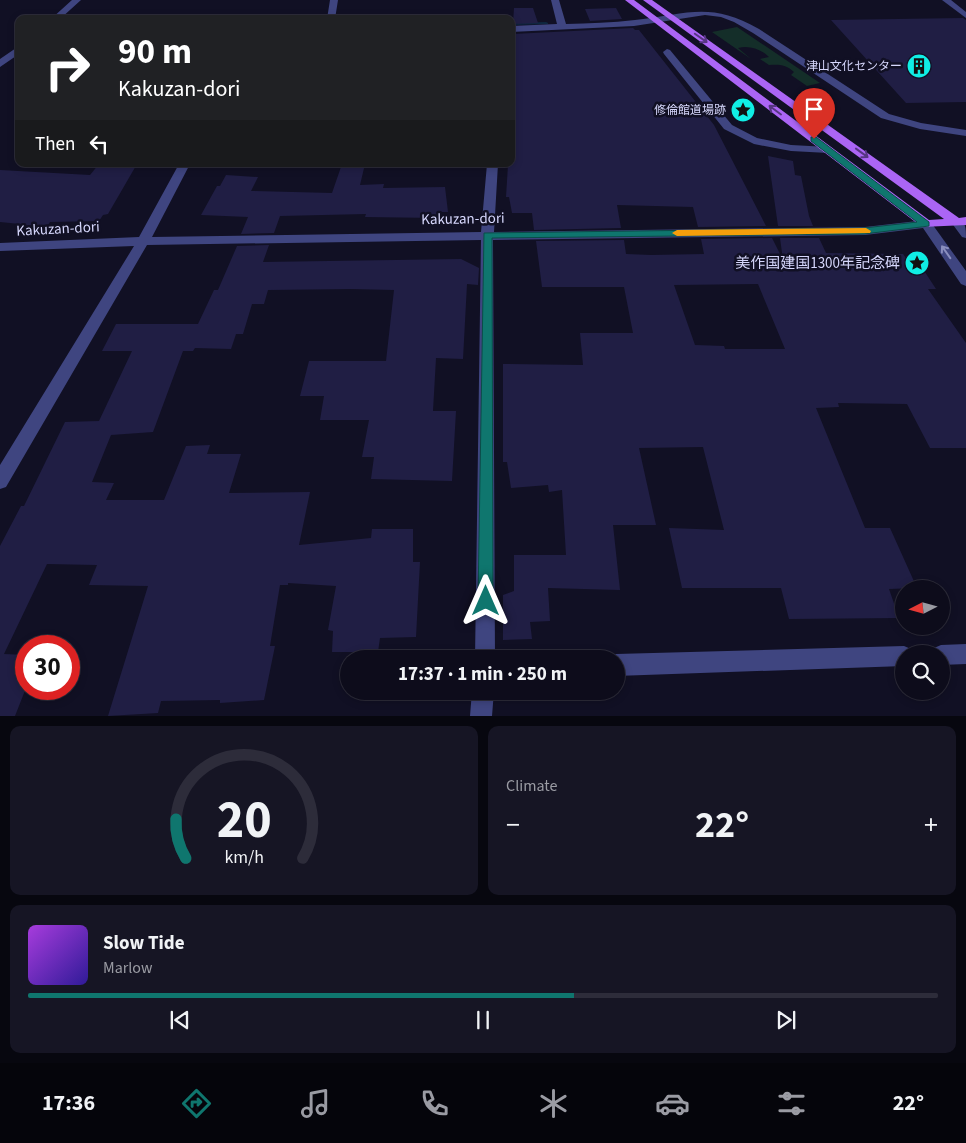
<!DOCTYPE html>
<meta charset="utf-8">
<style>
body{margin:0;font-family:"Source Sans 3","Noto Sans JP",sans-serif;background:#161524;color:#f1f3f6;height:100vh;display:flex;flex-direction:column;font-size:19px;white-space:nowrap}
*{box-sizing:border-box;margin:0}
p{font-size:16px;color:#9a9ba3}
.icon{flex:none;width:28px;height:28px;fill:none;stroke:currentColor;stroke-width:2;stroke-linecap:round;stroke-linejoin:round}
.map{position:relative;height:716px;overflow:hidden}
.side{display:flex;flex-direction:column;gap:10px;padding:10px;background:#07070f;flex:1}
.side>*{flex:none}
.top-card{position:absolute;left:15px;top:15px;width:500px;height:152px;border-radius:10px;box-shadow:0 2px 8px #0003,0 0 0 1px #2d2c3a;background:#202124;color:#fff;overflow:hidden}
.needle{width:32px;rotate:264deg}
.buttons{position:absolute;left:895px;top:580px;display:grid;gap:10px}
.buttons a{display:grid;place-items:center;width:55px;height:55px;border-radius:50%;background:#0d0c1b;box-shadow:0 2px 8px #0003,0 0 0 1px #2d2c3a;font-size:25px}
.speed{position:absolute;left:15px;top:635px;display:flex;gap:10px;font-size:25px;font-weight:700;text-align:center}
.speed>*{display:grid;place-content:center;width:65px;height:65px;border-radius:50%;background:#0d0c1b;box-shadow:0 2px 8px #0003,0 0 0 1px #2d2c3a;line-height:1}
.speed .limit{border:8px solid #d22;background:#fff;color:#111}
.pin{position:absolute;display:grid;place-items:center;width:42px;height:42px;color:#fff;margin:-51px -21px;border-radius:50% 50% 50% 0;rotate:-45deg;box-shadow:0 0 5px #0007}
.pin .icon{rotate:45deg}
.me{position:absolute;width:55px;margin:-28px;rotate:0deg;stroke-linejoin:round;filter:drop-shadow(0 0 4px #0008)}
.turn{display:flex;align-items:center;gap:18px;height:105px;padding:0 20px;font-size:22px}
.turn .icon{width:65px;height:65px;stroke-width:2.5}
.turn b{display:block;font-size:35px;line-height:42px}
.then{display:flex;align-items:center;height:48px;padding:0 20px;background:#0003;gap:10px;font-size:19px}
.big{font-size:38px;font-weight:700;line-height:1.1}
.side .card{flex:1;display:flex;flex-direction:column;justify-content:center;gap:8px;min-width:0;padding:0 18px;border-radius:10px;background:#161524}
.side .dial{align-items:center;gap:0}
.dial svg{height:130px;overflow:visible;fill:none;stroke:#2d2c3a;stroke-width:7;stroke-linecap:round;text-anchor:middle}
.dial text{fill:#f1f3f6;stroke:none}
.song{display:flex;align-items:center;gap:15px}
.cover{width:60px;height:60px;border-radius:8px;background:linear-gradient(135deg,hsl(280 70% 55%),hsl(250 70% 35%))}
.played{height:5px;border-radius:2px;background:linear-gradient(90deg,#0f766e 60%,#2d2c3a 60%)}
.keys{display:flex;justify-content:space-around;direction:ltr}
.heat{display:flex;justify-content:space-between;align-items:center;font-size:28px;direction:ltr}
.side .tiles{flex:1;display:grid;gap:10px;grid-template-columns:1fr 1fr}
.card:last-child{grid-column:span 2}
.trip{position:absolute;left:340px;top:650px;width:285px;height:50px;border-radius:25px;background:#0d0c1b;box-shadow:0 2px 8px #0003,0 0 0 1px #2d2c3a;font-weight:700;line-height:50px;text-align:center}
.tabs{display:flex;height:80px;justify-content:space-around;align-items:center;background:#05050b;color:#9a9ba3}
.tabs .icon{width:35px;height:35px}
.tabs .current{color:#0f766e}
.tabs b{font-size:22px;color:#f1f3f6}
.map>svg:first-child{display:block}
.green{fill:#142e29}
.lines{fill:none;stroke-linecap:round;stroke-linejoin:round}
.stream{fill:#0e2740;fill-rule:evenodd}
.building{fill:#201e44;fill-rule:evenodd}
.minor{fill:#3f4580;fill-rule:evenodd}
.major{fill:#ab65f5;fill-rule:evenodd}
.oneway{stroke:#563682}
.oneway2{stroke:#8a8ebe}
.route{fill:#0f766e;stroke:#0a4d48}
.slow{fill:#f59e0b}
.labels{text-anchor:middle;dominant-baseline:central;stroke-width:5;stroke-linejoin:round;paint-order:stroke}
.far-poi-label{font-size:12px;fill:#d6d7fc;stroke:#111024;text-anchor:end}
.street-label{font-size:15px;fill:#d6d7fc;stroke:#111024}
.poi-label{font-size:15px;fill:#d6d7fc;stroke:#111024;text-anchor:end}
</style>
<div class="map">
<svg width="966" height="716" viewBox="0 0 966 716">
<rect width="100%" height="100%" fill="#111024"/>
<path class="green" d="M737,27l83,56 -13,3 -16,-11 3,-3c-7,-7 -15,-8 -25,-7l-9,-6 9,-2c-8,-8 -20,-12 -31,-9l13,11 -39,-27z"/>
<g class="lines">
<path class="stream" d="M546,22l2,1v1l-37,1v-2z"/>
</g>
<path class="building" d="M514,8h19l5,15 -25,1z
M616,8l6,11 -32,2 -5,-12z
M963,18l3,2v82l-60,1 -75,-83z
M633,28l2,2h4l75,95 52,101 -68,1 -5,-20 -76,-2 4,23 -87,2 -2,-17h-20l-3,-16h-3l2,-32 3,1 2,-132z
M768,156l25,5 2,14 6,1 8,40 4,10h-35z
M99,164h38l-29,50 -5,1 -4,6 -49,1 -2,3 -30,1 2,-2 -20,-2v-52l90,5z
M342,164h23l-5,21 24,-1 -1,4 62,-1 3,25h-11v6l-72,-1 1,-3 -86,2 -6,17 -33,1 7,-17 -47,-2 16,-29h3l6,-11 32,2 -7,14 81,2z
M772,238l11,22 -3,-22h39l7,15 77,1 9,12h9l15,23h-8l38,54v105h-36l-23,-44 -69,-1 1,4 -23,1 49,120h25l27,60 -28,1 10,29 -110,1 -8,-31h-99l-13,-60 55,2 -21,-83 -64,1 17,77h-43l7,65 -72,-2 2,33 -20,1 2,17 -29,1v-45l11,-4v-36h52l-4,-65 -13,2 -1,-7 -37,3 -4,-26h-4v-98l80,1 -3,-32h53l-9,-46h-82l-6,-46 88,-1 2,14 25,1 53,-1 -3,-15zM758,284l27,65h-60l-1,-3 -29,-1 -21,-60z
M269,245l-6,17 198,-3 18,9 -1,17 -11,-1 -4,75 -27,-1 -3,53h23l-4,70 -81,-2 3,-22h-12l7,-37h-49l4,-24h-24l9,-35h77l8,-71 -42,-1 -84,1 -4,14h-12l-9,30h-7l-5,15 -36,-1 -2,3h-10l-30,81 -42,3 -19,47 22,1 -8,17h58l22,-54 24,-1 -3,9h34l-12,39 81,-1 -11,53 72,-7 1,-9h41v33h7l-4,75 -36,1 -2,14h-46l1,-21 -5,-1 8,-44 -48,-3v2h-8l-10,61h5l-11,54 -44,3v-3l-59,1 -3,12 -50,3 40,-130 -59,-1 8,-20 -50,-1 -43,90 22,1v33l-11,28h-15v-170l21,-40h3l41,-84 34,-1 33,-70h-30l14,-27h82l16,-34h4l19,-44z"/>
<g class="lines">
<path class="minor" d="M72,0h9l-21,19h-9z
M330,0h8l-3,19h-8z
M551,0h8l7,24c23,-1 46,-1 69,-4 53,-6 75,-19 124,9l130,85 32,9 45,7v6l-46,-7 -39,-11 -128,-85 -19,-11 -13,-5 -16,-2 -71,11 -123,6v-6l46,-2z
M942,0h9l15,12v6z
M19,46v8l-19,13v-8z
M667,49l3,1 62,75 25,13 34,7 37,2 5,3 -5,3 -37,-2 -37,-7 -30,-15 -60,-75 -1,-2z
M179,164h11l-38,73 329,-5 6,-68h11l-4,68 371,-5 61,-7 4,1 36,50v15l-5,-2 -38,-56 -58,7 -372,5 2,419h-20l6,-419 -334,5 -141,242 -6,2v-24l134,-219 -134,5v-8l139,-6z
M957,218c9,3 9,11 9,20l-4,-1 -11,-15z
M966,644v20l-25,1v-11h-10l3,-6 7,-3z
M904,646l7,3 3,5h-10v12l-288,10v-17h-8l8,-5z
M472,691h22l-2,25h-22z"/>
<path class="major" d="M625,0h9l295,220 15,-1 -301,-219h9l307,218 7,-1v8l-44,2z"/>
</g>
<defs><path id="oneway-shaft" d="M-6 0H5M1.5-3L5.5 0L1.5 3" fill="none" stroke-width="1.6" stroke-linecap="round" stroke-linejoin="round" transform="scale(1.25)"/></defs>
<g class="oneway">
<use href="#oneway-shaft" transform="translate(701 38) rotate(35)"/>
<use href="#oneway-shaft" transform="translate(775 110) rotate(-143)"/>
<use href="#oneway-shaft" transform="translate(862 153) rotate(36)"/>
</g>
<use class="oneway2" href="#oneway-shaft" transform="translate(946 252) rotate(-125)"/>
<path class="route" d="M811,137h5l113,85v4l-65,8 -372,4 1,363 -2,5 -5,3 -6,-3 -2,-5 6,-368 380,-5 53,-6 -106,-81z"/>
<path class="slow" d="M866,228l5,3 -1,2 -193,3 -5,-3 5,-3z"/>
<defs>
<symbol id="building-disc" viewBox="-11 -11 22 22"><circle r="9.5" fill="#10eee5" stroke="#111024"/><path d="M-4-6H4V6H1V3H-1V6H-4ZM-2.5-4.3h1.7v1.8h-1.7ZM.8-4.3h1.7v1.8H.8ZM-2.5-1h1.7V.8h-1.7ZM.8-1h1.7V.8H.8Z" fill="#111"/></symbol>
<symbol id="sight-disc" viewBox="-11 -11 22 22"><circle r="9.5" fill="#10eee5" stroke="#111024"/><path d="M0-6L1.8-2.2L6-1.7L2.9 1.2L3.7 5.4L0 3.3L-3.7 5.4L-2.9 1.2L-6-1.7L-1.8-2.2Z" fill="#111"/></symbol>
</defs>
<g fill-rule="evenodd">
<use href="#building-disc" x="905" y="52" width="28" height="28"/>
<use href="#sight-disc" x="729" y="96" width="28" height="28"/>
<use href="#sight-disc" x="903" y="249" width="28" height="28"/>
</g>
<g class="labels">
<g class="far-poi-label">
<text x="902" y="66">津山文化センター</text>
<text x="726" y="110">修倫館道場跡</text>
</g>
<g class="street-label">
<text transform="translate(463 219) rotate(-1)">Kakuzan-dori</text>
<text transform="translate(58 229) rotate(-3)">Kakuzan-dori</text>
</g>
<g class="poi-label">
<text x="900" y="263">美作国建国1300年記念碑</text>
</g>
</g>
</svg>
<div class="buttons">
<a><svg class="needle" viewBox="-14 -14 28 28"><path d="M0-13l5 13h-10z" fill="#e53935"/><path d="M0 13l5-13h-10z" fill="#9a9ba3"/></svg></a>
<a><svg class="icon" aria-label="search" viewBox="0 0 24 24"><circle cx="10" cy="10" r="6"/><path d="M15 15l6 6"/></svg></a>
</div>
<div class="speed"><div class="limit">30</div></div>
<div class="pin" style="left:814px;top:139px;background:#d93025"><svg class="icon" aria-label="arrive" viewBox="0 0 24 24"><path d="M6 21V4h12l-3 4 3 4H6"/></svg></div>
<svg class="me" style="left:486px;top:601px" viewBox="-20 -20 40 40"><path d="M0-17L14 15 0 8-14 15z" fill="#0f766e" stroke="#fff" stroke-width="4"/></svg>
<div class="trip">17:37 · 1 min · 250 m</div>
<div class="top-card">
<div class="turn"><svg class="icon" aria-label="right" viewBox="0 0 24 24"><path d="M7 20v-9h11M14 6l5 5-5 5"/></svg><div><b>90 m</b>Kakuzan-dori</div></div>
<div class="then">Then<svg class="icon" aria-label="left" viewBox="0 0 24 24"><path d="M17 20v-9H6M10 6l-5 5 5 5"/></svg></div>
</div>
</div>
<section class="side">
<div class="tiles">
<div class="card dial"><svg viewBox="0 0 100 80">
<path d="M14 69A42 42 0 1 1 86 69"/>
<path d="M14 69A42 42 0 0 1 8 45" stroke="#0f766e"/>
<text x="50" y="56" font-size="32" font-weight="700">20</text>
<text x="50" y="72" font-size="11">km/h</text>
</svg></div>
<div class="card"><p>Climate</p>
<div class="heat"><a>−</a><b class="big">22°</b><a>+</a></div>
</div>
<div class="card">
<div class="song"><i class="cover"></i><div><b>Slow Tide</b><p>Marlow</p></div></div>
<div class="played"></div>
<div class="keys"><svg class="icon" aria-label="previous" viewBox="0 0 24 24"><path d="M18 5L8 12l10 7zM5 5v14"/></svg><svg class="icon" aria-label="pause" viewBox="0 0 24 24"><path d="M8 5v14M16 5v14"/></svg><svg class="icon" aria-label="next" viewBox="0 0 24 24"><path d="M6 5l10 7-10 7zM19 5v14"/></svg></div>
</div>
</div>
</section>
<nav class="tabs">
<b>17:36</b>
<svg class="icon current" aria-label="directions" viewBox="0 0 24 24"><path d="M12 3l9 9-9 9-9-9zM9 14v-3h6M13 9l2 2-2 2"/></svg>
<svg class="icon" aria-label="music" viewBox="0 0 24 24"><path d="M9 18V5l10-2v13"/><circle cx="6" cy="18" r="3"/><circle cx="16" cy="16" r="3"/></svg>
<svg class="icon" aria-label="phone" viewBox="0 0 24 24"><path d="M5 4h4l2 5-3 2q2 4 5 5l2-3 5 2v4C11 20 4 13 5 4z"/></svg>
<svg class="icon" aria-label="climate" viewBox="0 0 24 24"><path d="M12 3v18M4 7l16 10M4 17L20 7"/></svg>
<svg class="icon" aria-label="car" viewBox="0 0 24 24"><path d="M5 17H2v-5l4-1 3-4h7l3 4 3 1v5h-3M9 17h6M6 11h13"/><circle cx="7" cy="17" r="2"/><circle cx="17" cy="17" r="2"/></svg>
<svg class="icon" aria-label="filters" viewBox="0 0 24 24"><path d="M4 7h16M4 17h16"/><circle cx="9" cy="7" r="2"/><circle cx="15" cy="17" r="2"/></svg>
<b>22°</b>
</nav>
